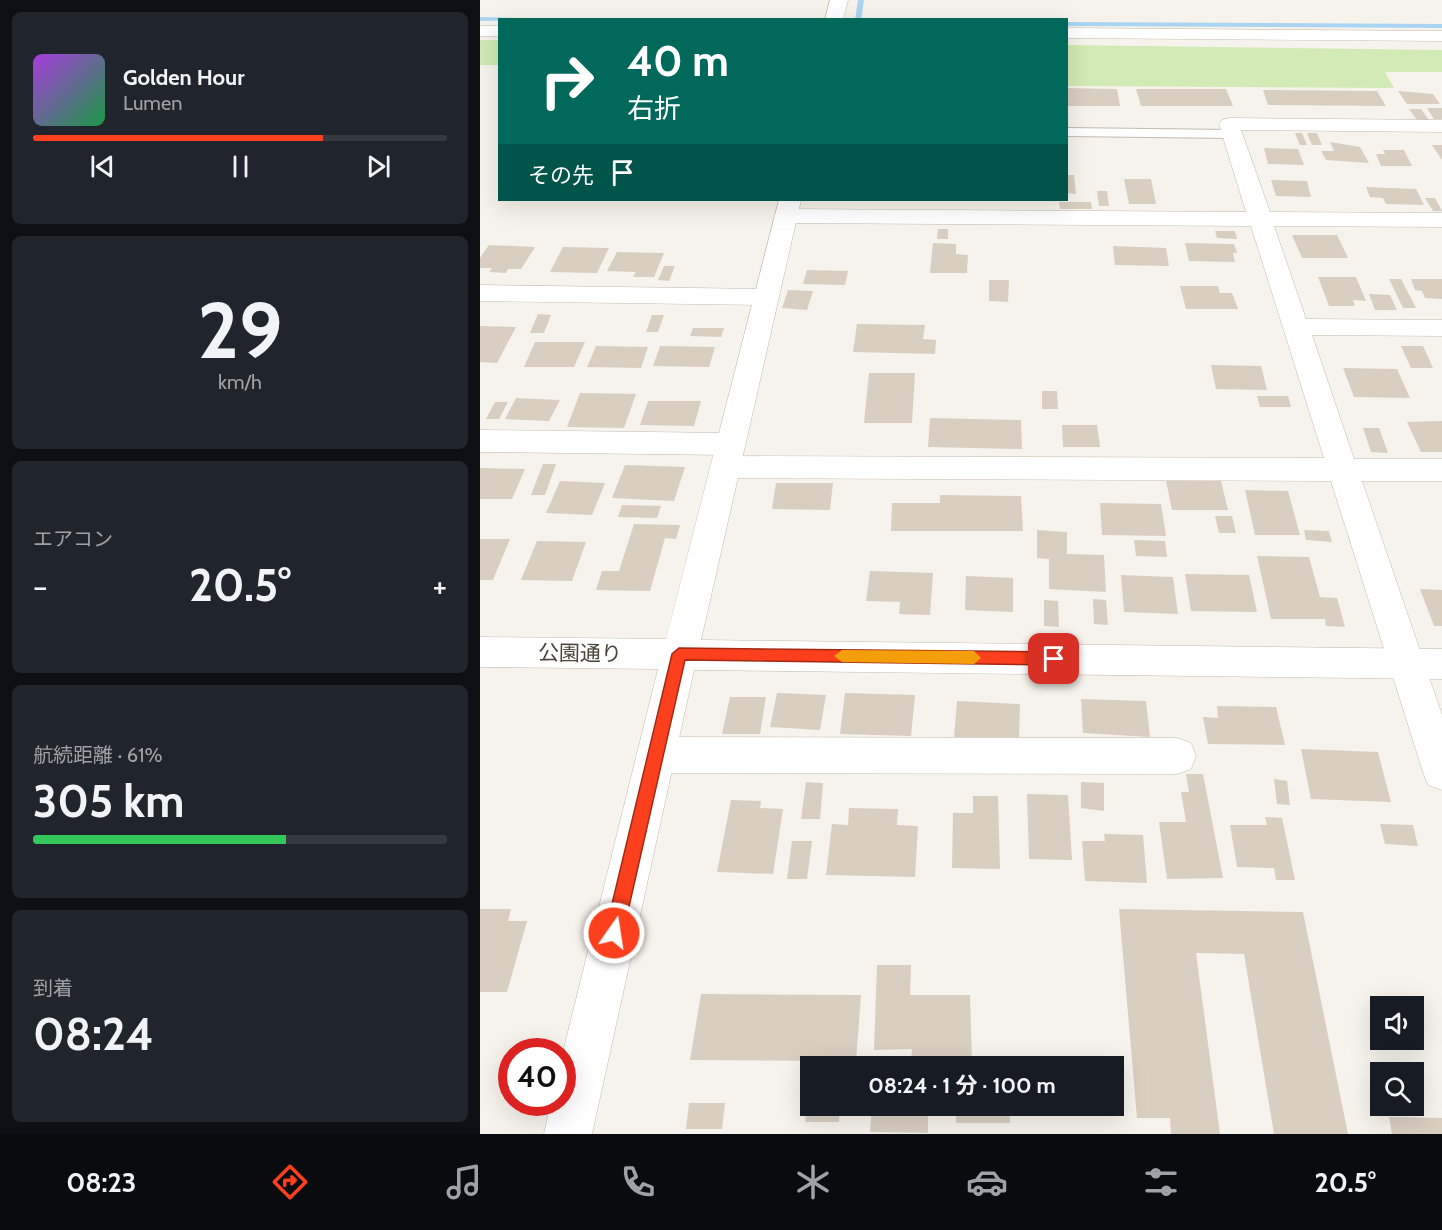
<!DOCTYPE html>
<html lang="ja">
<meta charset="utf-8">
<style>
body{margin:0;font-family:Cabin,"Noto Sans JP",sans-serif;background:#20242c;color:#f1f3f6;height:100vh;display:flex;flex-direction:column;font-size:22px;white-space:nowrap}
*{box-sizing:border-box;margin:0}
p{font-size:20px;color:#9ea1a6}
.icon{flex:none;width:33px;height:33px;fill:none;stroke:currentColor;stroke-width:2;stroke-linecap:round;stroke-linejoin:round}
.map{position:relative;flex:1;overflow:hidden}
.drawer{display:flex;flex-direction:column;gap:12px;padding:12px;background:#0d0f14;width:480px}
.drawer>*{flex:none}
.top-card{position:absolute;left:18px;top:18px;width:570px;height:183px;border-radius:0px;box-shadow:0 6px 24px #0002;background:#00695c;color:#fff;overflow:hidden}
.buttons{position:absolute;left:890px;top:996px;display:grid;gap:12px}
.buttons a{display:grid;place-items:center;width:54px;height:54px;border-radius:0px;background:#171b24;box-shadow:0 6px 24px #0002;font-size:30px}
.speed{position:absolute;left:18px;top:1038px;display:flex;gap:12px;font-size:30px;font-weight:700;text-align:center}
.speed>*{display:grid;place-content:center;width:78px;height:78px;border-radius:50%;background:#171b24;box-shadow:0 6px 24px #0002;line-height:1}
.speed .limit{border:9px solid #d22;background:#fff;color:#111}
.pin{position:absolute;display:grid;place-items:center;width:51px;height:51px;color:#fff;margin:-26px;border-radius:12px;box-shadow:0 3px 9px #0006}
.me{position:absolute;width:66px;margin:-33px;rotate:13deg;stroke-linejoin:round;filter:drop-shadow(0 0 4px #0008)}
.turn{display:flex;align-items:center;gap:21px;height:126px;padding:0 30px;font-size:27px}
.turn .icon{width:78px;height:78px;stroke-width:2.5}
.turn b{display:block;font-size:42px;line-height:51px}
.then{display:flex;align-items:center;height:57px;padding:0 30px;background:#0003;gap:12px;font-size:22px}
.big{font-size:45px;font-weight:700;line-height:1.1}
.drawer .widget{flex:1;display:flex;flex-direction:column;justify-content:center;gap:9px;min-width:0;padding:0 21px;border-radius:9px;background:#20242c}
.drawer .dial{align-items:center;gap:0}
.dial b{font-size:78px;line-height:1}
.song{display:flex;align-items:center;gap:18px}
.cover{width:72px;height:72px;border-radius:9px;background:linear-gradient(135deg,hsl(280 70% 55%),hsl(140 70% 35%))}
.played{height:6px;border-radius:3px;background:linear-gradient(90deg,#fc3f1d 70%,#363941 70%)}
.keys{display:flex;justify-content:space-around;direction:ltr}
.heat{display:flex;justify-content:space-between;align-items:center;font-size:33px;direction:ltr}
.charge{height:9px;border-radius:4px;background:linear-gradient(90deg,#34c759 61%,#363941 0)}
.trip{position:absolute;left:320px;top:1056px;width:324px;height:60px;border-radius:0px;background:#171b24;box-shadow:0 6px 24px #0002;font-weight:700;line-height:60px;text-align:center}
.menu{display:flex;height:96px;justify-content:space-around;align-items:center;background:#090b0e;color:#9ea1a6}
.menu .icon{width:42px;height:42px}
.menu .on{color:#fc3f1d}
.menu b{font-size:27px;color:#f1f3f6}
main{display:flex;flex:1;min-height:0}
.map>svg:first-child{display:block}
.green{fill:#d2eab5}
.lines{fill:none;stroke-linecap:round;stroke-linejoin:round}
.stream{fill:#a9d4f2;fill-rule:evenodd}
.building{fill:#d8cfc1}
.service-casing{stroke:#c2bbae;stroke-width:2}
.minor-casing{stroke:#c2bbae;stroke-width:1}
.tertiary-casing{stroke:#c2bbae;stroke-width:1}
.service{fill:#fff;fill-rule:evenodd}
.minor{fill:#fff;fill-rule:evenodd}
.tertiary{fill:#fff;fill-rule:evenodd}
.route{fill:#fc3f1d;stroke:#a42913;stroke-width:1.5}
.slow{fill:#f59e0b}
.labels{text-anchor:middle;dominant-baseline:central;stroke-width:4.5;stroke-linejoin:round;paint-order:stroke}
.street-label{font-size:21px;fill:#4b4439;stroke:#fff}
</style>
<main>
<section class="drawer">
<div class="widget">
<div class="song"><i class="cover"></i><div><b>Golden Hour</b><p>Lumen</p></div></div>
<div class="played"></div>
<div class="keys"><svg class="icon" aria-label="previous" viewBox="0 0 24 24"><path d="M18 5L8 12l10 7zM5 5v14"/></svg><svg class="icon" aria-label="pause" viewBox="0 0 24 24"><path d="M8 5v14M16 5v14"/></svg><svg class="icon" aria-label="next" viewBox="0 0 24 24"><path d="M6 5l10 7-10 7zM19 5v14"/></svg></div>
</div>
<div class="widget dial"><b>29</b><p>km/h</p></div>
<div class="widget"><p>エアコン</p>
<div class="heat"><a>−</a><b class="big">20.5°</b><a>+</a></div>
</div>
<div class="widget"><p>航続距離 · 61%</p><b class="big">305 km</b><div class="charge"></div></div>
<div class="widget"><p>到着</p><b class="big">08:24</b></div>
</section>
<div class="map">
<svg width="962" height="1134" viewBox="0 0 962 1134">
<rect width="100%" height="100%" fill="#f6f3ec"/>
<path class="green" d="M0,40h19v25h-19z
M586,45l376,5v22h-57l9,16 -327,-2z"/>
<g class="lines">
<path class="stream" d="M378,0h6l-3,20h-6z
M0,17l38,1 3,2 -41,1z
M586,22l376,2v4l-376,-2z"/>
</g>
<path class="building" d="M586,88l51,1 3,17h-54z
M656,89h90l7,17h-92z
M783,90l114,1 9,15 -118,-1z
M918,91l35,3 7,10h-33z
M947,108h15v11h-8z
M929,109h12l8,11h-12z
M815,133h7l5,12h-7z
M827,133h10l5,12h-10z
M850,142l30,5 9,16 -43,-3 -5,-9h13z
M952,145h10v15z
M784,148l34,1 6,16 -36,-1z
M903,150h21l8,16h-31l-5,-12h9z
M586,175h8l2,19 -10,-1z
M644,179h27l5,25h-27z
M791,180l36,1 4,16 -35,-1z
M886,187l50,2 8,16 -38,-1 -3,-6 -13,-1z
M617,191h10l2,15h-10z
M945,198h10l7,13h-9z
M579,202h32l1,7h-32z
M458,229h10v10h-11z
M735,231h20l2,8 -20,-1z
M812,235h45l11,23h-46z
M453,243l23,1v10l12,1 -1,18h-37z
M705,243l49,1 3,9h-4l2,9 -46,-1z
M9,245l46,2 -14,22h-13l-2,4 -17,-1 3,-4h-12v-10z
M633,246l53,2 3,18 -54,-1z
M83,247l46,1 -12,25 -47,-1z
M137,252l47,1 -10,24h-21l3,-5 -29,-1z
M184,266h11l-6,15 -11,-1z
M327,270l41,1 -3,14 -42,-1z
M838,277h38l10,24 -13,-1 2,6h-26z
M909,279h12l15,29h-13z
M931,279h31v20l-17,-1 -3,-7 -7,-1z
M509,280h20l-1,22 -19,-1z
M700,286h38l2,7h12l6,16h-52z
M308,290l25,1 -6,19 -25,-2z
M889,294l21,1 7,15h-22z
M58,314l13,1 -7,18h-14z
M172,315h12l-6,17h-12z
M377,324l68,1 -2,14 13,1 -1,14 -82,-2z
M0,326l36,1 -19,36 -17,-1z
M213,328h31l-3,9 -31,-1z
M55,342h50l-11,25h-50z
M116,346l52,1 -7,21 -54,-1z
M180,346l55,1 -6,20 -56,-1z
M921,346h22l10,22h-22z
M731,365l50,1 6,24 -51,-1z
M863,368l54,1 13,29 -56,-1z
M389,373h46l-3,50h-48z
M562,391h15l1,18h-16z
M100,393l56,1 -12,34 -57,-1z
M777,396h31l3,11h-31z
M36,398l44,2 -11,21 -44,-2z
M168,401h53l-7,25 -54,-1z
M15,402h13l-9,17h-13z
M450,418l91,2 1,29 -94,-2z
M962,421v31h-21l-14,-30z
M582,425h35l3,22h-37z
M883,428h16l9,25 -17,-1z
M63,464h13l-11,31h-14z
M145,465l60,2 -11,34 -62,-3z
M0,468l45,1 -13,30h-32z
M80,481l45,2 -13,32 -46,-2z
M686,481h55l7,29h-56z
M296,483h57l-3,27 -58,-1z
M765,490l43,1 12,44h-45z
M460,495l81,1 2,35h-132l1,-28h48z
M620,503l61,1 5,32 -64,-1z
M142,505l39,1 -4,12 -39,-1z
M735,516h17l4,17h-17z
M154,524l46,1 -4,14 -11,-1 -15,53 -54,-1 6,-19h17z
M557,530l30,2v22l37,1 2,37 -57,-3v-30l-12,-1z
M824,530l25,1 3,11 -26,-2z
M0,539h30l-17,41h-13z
M654,540l31,1 2,16 -31,-1z
M57,541l49,1 -14,39 -51,-1z
M777,556l52,1 11,40 17,1 8,29 -19,-1 -1,-7h-54z
M390,571l63,2 -3,42 -31,-1 1,-12 -34,-1z
M705,574l64,1 8,37 -66,-1z
M641,575l52,2 5,37 -54,-2z
M486,576l47,2v34l-48,-2z
M940,589l22,1v36h-8z
M613,599l13,1 2,25 -14,-1z
M564,600l14,1 1,26 -15,-1z
M297,693l49,2 -6,35 -50,-3z
M365,693l70,2 -4,41 -71,-2z
M250,697h36l-6,37h-38z
M601,699l65,2 4,36 -67,-4z
M477,701l63,3 -1,37 -65,-4z
M737,706l59,1 9,38 -77,-1 -5,-27 15,1z
M821,749l77,3 13,50 -80,-3z
M706,774h17l20,104 -56,1 -8,-57h27l-5,-30h8z
M794,779l13,2 3,24 -13,-1z
M326,782l17,1 -3,36h-19z
M601,782l23,1v28l-23,-3z
M547,794l41,1 4,65 -43,-1z
M493,796h25l2,73 -48,-1 1,-55h20z
M251,800l30,1 -1,7 23,1 -10,65 -56,-2z
M369,808l49,1 -1,16 21,1 -3,51 -89,-2 6,-51 16,1z
M785,817l17,1 13,62h-19l-2,-12 -37,-1 -7,-42h37z
M900,824l33,1 5,21 -33,-2z
M624,834l39,1 4,48 -62,-2 -3,-40h23z
M312,841h20l-5,38h-20z
M0,909h31l-3,12h19l-20,71h-27z
M639,909l184,3 45,222h-74l-30,-180 -48,-1 24,181h-49l-1,-16h-33z
M397,965h34l-1,30h60l2,66 -61,1 1,-13 -38,1z
M221,994l160,1 -5,66 -166,-1z
M209,1103h36l-3,26h-36z
M327,1104l33,2 -1,16h-34z
M448,1106v27l-58,-1 2,-25z
M476,1106h53l1,17h-54z
M909,1117l53,1v16h-50z"/>
<g class="lines">
<defs>
<path id="service" d="M586,128l166,2 7,4 -7,4 -166,-2z"/>
<path id="minor" d="M0,26h20v10h-20z
M586,28l376,3v10l-376,-3z
M749,118l213,2v12l-201,-2 29,82 172,1v14l-168,-1 32,93 136,1v16l-130,-1 42,124h88v22h-80l80,234v75l-14,-5 -5,-13 -92,-291 -606,-3 -11,-3 -4,-8 4,-8 11,-3 599,2 -73,-232 -465,-3 -8,-2 -4,-5 4,-5 8,-2 460,3 -27,-88 3,-4z
M0,285l284,4 9,2 4,6 -4,6 -9,2 -284,-4z
M0,430l249,3 10,4 5,7 -5,7 -10,4 -249,-3z
M175,737l522,1 14,5 5,13 -5,13 -14,5 -522,-1 -14,-5 -5,-13 5,-13z"/>
<path id="tertiary" d="M350,0h18l-5,20h-18z
M299,200h22l-100,440 741,9v30l-748,-9 -102,464h-48l7,-32h11v-46l96,-387 -178,-2v-30l186,2z"/>
</defs>
<use href="#service" class="service-casing"/>
<use href="#minor" class="minor-casing"/>
<use href="#tertiary" class="tertiary-casing"/>
<use href="#service" class="service"/>
<use href="#minor" class="minor"/>
<use href="#tertiary" class="tertiary"/>
</g>
<path class="route" d="M199,648l375,4 8,7 -8,6 -369,-5 -62,273 -3,6 -6,3 -7,-3 -2,-6 67,-279z"/>
<path class="slow" d="M362,650l132,1 7,7 -7,6 -132,-2 -8,-6z"/>
<g class="labels">
<g class="street-label">
<text transform="translate(100 653) rotate(1)">公園通り</text>
</g>
</g>
</svg>
<div class="buttons">
<a><svg class="icon" aria-label="sound" viewBox="0 0 24 24"><path d="M4 9h4l5-4v14l-5-4H4zM17 9q2 3 0 6"/></svg></a>
<a><svg class="icon" aria-label="search" viewBox="0 0 24 24"><circle cx="10" cy="10" r="6"/><path d="M15 15l6 6"/></svg></a>
</div>
<div class="speed"><div class="limit">40</div></div>
<div class="pin" style="left:574px;top:659px;background:#d93025"><svg class="icon" aria-label="arrive" viewBox="0 0 24 24"><path d="M6 21V4h12l-3 4 3 4H6"/></svg></div>
<svg class="me" style="left:134px;top:933px" viewBox="-20 -20 40 40"><circle r="17" fill="#fc3f1d" stroke="#fff" stroke-width="3"/><path d="M0-11L8 9 0 5-8 9z" fill="#fff"/></svg>
<div class="trip">08:24 · 1 分 · 100 m</div>
<div class="top-card">
<div class="turn"><svg class="icon" aria-label="right" viewBox="0 0 24 24"><path d="M7 20v-9h11M14 6l5 5-5 5"/></svg><div><b>40 m</b>右折</div></div>
<div class="then">その先<svg class="icon" aria-label="arrive" viewBox="0 0 24 24"><path d="M6 21V4h12l-3 4 3 4H6"/></svg></div>
</div>
</div>
</main>
<nav class="menu">
<b>08:23</b>
<svg class="icon on" aria-label="directions" viewBox="0 0 24 24"><path d="M12 3l9 9-9 9-9-9zM9 14v-3h6M13 9l2 2-2 2"/></svg>
<svg class="icon" aria-label="music" viewBox="0 0 24 24"><path d="M9 18V5l10-2v13"/><circle cx="6" cy="18" r="3"/><circle cx="16" cy="16" r="3"/></svg>
<svg class="icon" aria-label="phone" viewBox="0 0 24 24"><path d="M5 4h4l2 5-3 2q2 4 5 5l2-3 5 2v4C11 20 4 13 5 4z"/></svg>
<svg class="icon" aria-label="climate" viewBox="0 0 24 24"><path d="M12 3v18M4 7l16 10M4 17L20 7"/></svg>
<svg class="icon" aria-label="car" viewBox="0 0 24 24"><path d="M5 17H2v-5l4-1 3-4h7l3 4 3 1v5h-3M9 17h6M6 11h13"/><circle cx="7" cy="17" r="2"/><circle cx="17" cy="17" r="2"/></svg>
<svg class="icon" aria-label="filters" viewBox="0 0 24 24"><path d="M4 7h16M4 17h16"/><circle cx="9" cy="7" r="2"/><circle cx="15" cy="17" r="2"/></svg>
<b>20.5°</b>
</nav>
